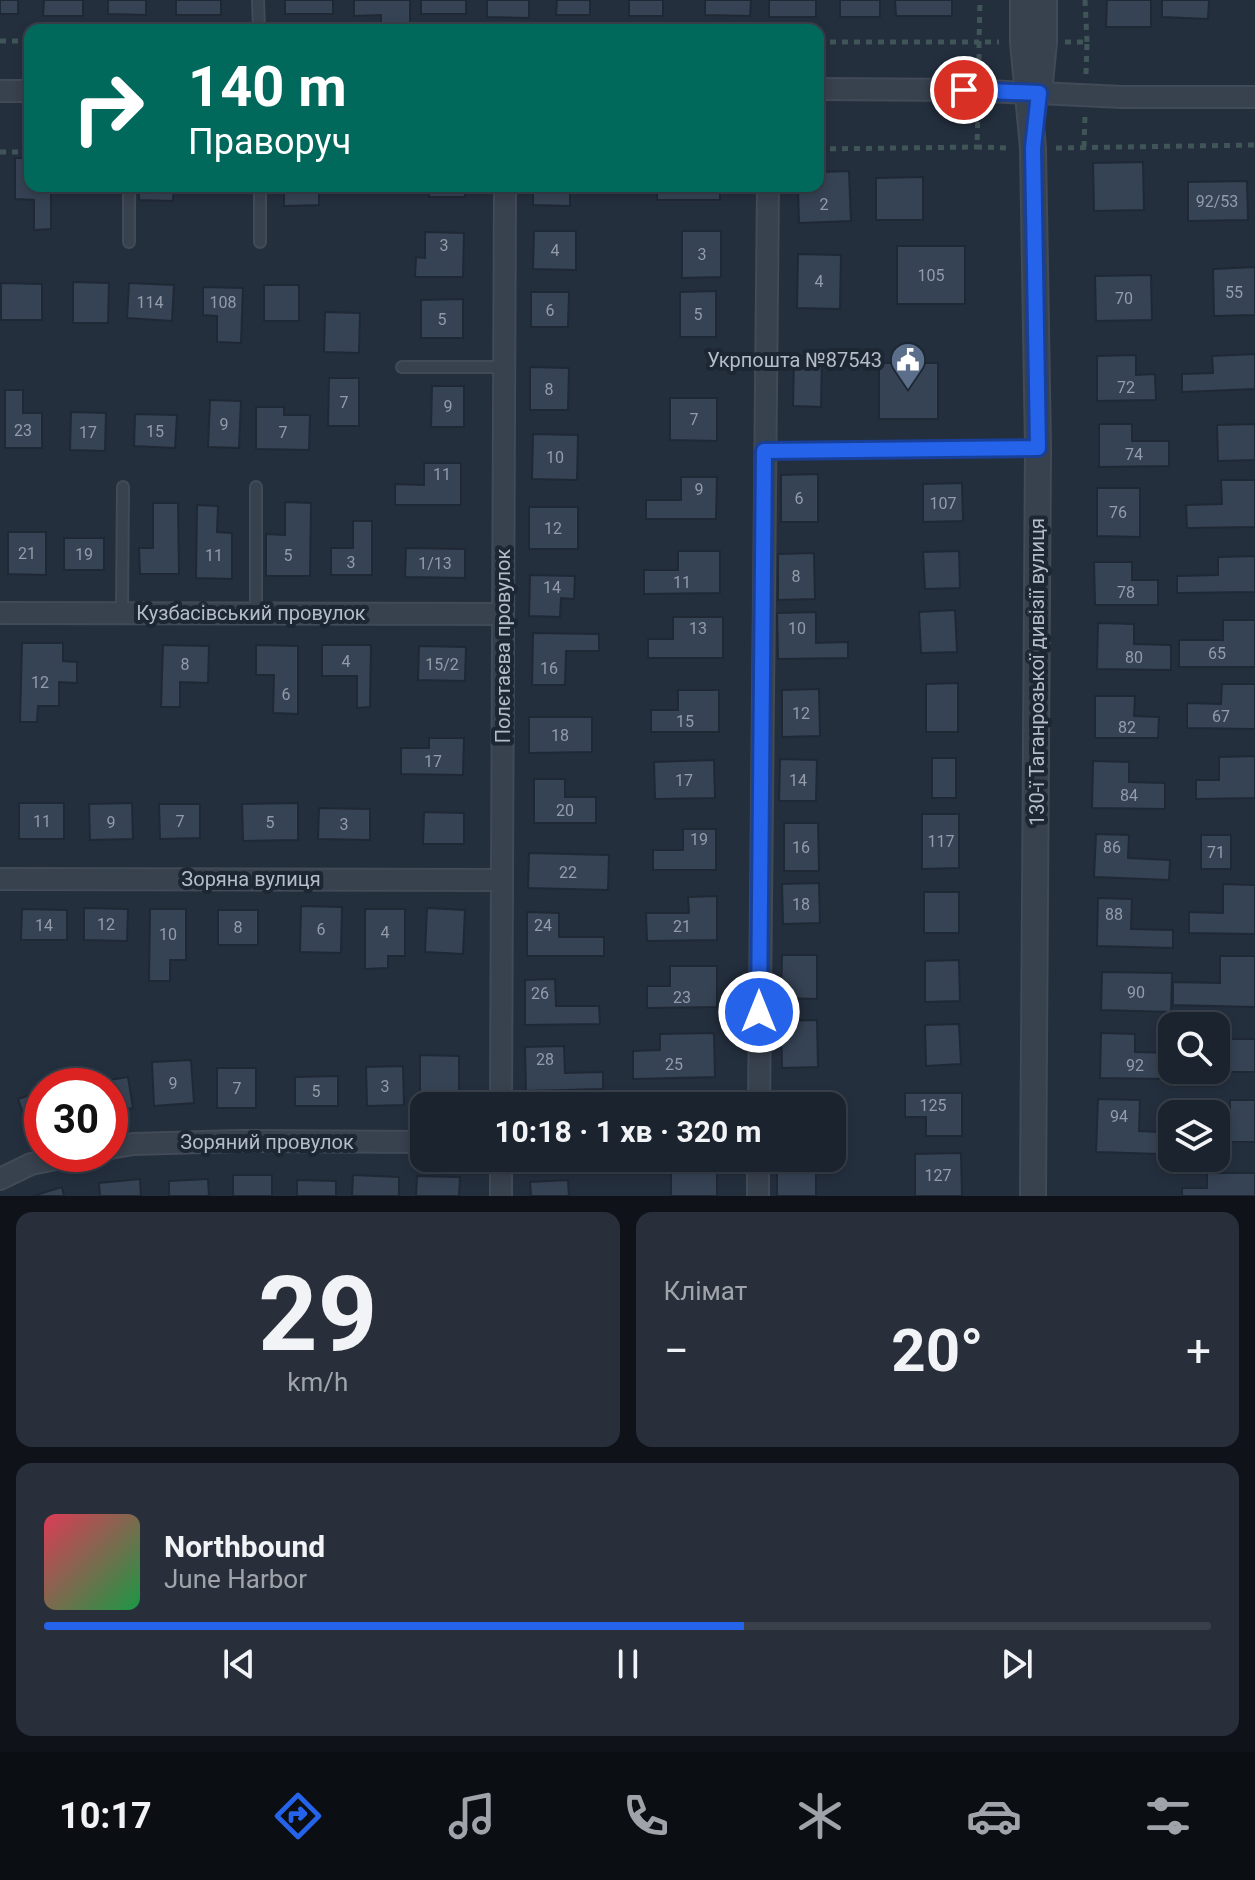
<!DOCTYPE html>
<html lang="uk">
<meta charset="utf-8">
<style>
body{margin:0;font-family:Roboto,sans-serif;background:#282f3a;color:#f1f3f6;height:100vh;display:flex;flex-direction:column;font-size:30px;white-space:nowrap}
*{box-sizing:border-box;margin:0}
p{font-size:26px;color:#a0a4aa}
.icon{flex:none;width:44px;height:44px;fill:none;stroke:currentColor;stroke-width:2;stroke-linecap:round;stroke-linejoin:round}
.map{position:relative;height:1196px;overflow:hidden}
.sheet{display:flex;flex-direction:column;gap:16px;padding:16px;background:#0f1319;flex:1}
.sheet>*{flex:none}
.hud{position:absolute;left:24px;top:24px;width:800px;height:168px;border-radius:16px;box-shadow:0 4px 12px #0003,0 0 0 2px #39404a;background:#00695c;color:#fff;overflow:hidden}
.controls{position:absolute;left:1158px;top:1012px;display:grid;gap:16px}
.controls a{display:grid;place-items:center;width:72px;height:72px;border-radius:16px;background:#1b232e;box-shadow:0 4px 12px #0003,0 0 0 2px #39404a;font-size:40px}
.speed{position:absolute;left:24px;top:1068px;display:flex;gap:16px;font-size:40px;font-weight:700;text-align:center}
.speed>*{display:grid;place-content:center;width:104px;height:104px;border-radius:50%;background:#1b232e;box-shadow:0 4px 12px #0003,0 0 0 2px #39404a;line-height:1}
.speed .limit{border:12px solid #d22;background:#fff;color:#111}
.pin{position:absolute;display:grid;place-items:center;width:68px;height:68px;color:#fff;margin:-34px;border:4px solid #fff;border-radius:50%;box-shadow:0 2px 8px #0007}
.me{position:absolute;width:88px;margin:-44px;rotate:0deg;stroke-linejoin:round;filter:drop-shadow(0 0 6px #0008)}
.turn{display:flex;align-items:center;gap:28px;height:168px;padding:0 32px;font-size:36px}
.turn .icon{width:104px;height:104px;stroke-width:2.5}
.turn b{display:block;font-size:56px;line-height:68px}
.big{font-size:60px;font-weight:700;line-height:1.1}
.sheet .card{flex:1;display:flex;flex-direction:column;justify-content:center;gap:12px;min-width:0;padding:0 28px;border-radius:16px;background:#282f3a}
.sheet .dial{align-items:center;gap:0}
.dial b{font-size:104px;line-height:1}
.song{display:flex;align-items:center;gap:24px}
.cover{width:96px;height:96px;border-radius:12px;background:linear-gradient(135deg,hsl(350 70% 55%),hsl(140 70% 35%))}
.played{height:8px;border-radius:4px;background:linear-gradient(90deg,#2563eb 60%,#39404a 60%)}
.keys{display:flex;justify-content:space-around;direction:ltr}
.heat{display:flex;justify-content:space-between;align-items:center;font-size:44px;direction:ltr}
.sheet .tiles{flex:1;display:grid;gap:16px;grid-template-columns:1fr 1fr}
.card:last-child{grid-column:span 2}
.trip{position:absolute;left:410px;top:1092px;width:436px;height:80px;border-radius:16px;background:#1b232e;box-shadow:0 4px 12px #0003,0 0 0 2px #39404a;font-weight:700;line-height:80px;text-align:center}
.menu{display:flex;height:128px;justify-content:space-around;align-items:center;background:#0b0e12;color:#a0a4aa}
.menu .icon{width:56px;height:56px}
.menu .selected{color:#2563eb}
.menu b{font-size:36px;color:#f1f3f6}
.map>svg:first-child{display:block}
.building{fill:#364354;stroke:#1f2835;stroke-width:2}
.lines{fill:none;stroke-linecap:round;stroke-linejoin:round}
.service-casing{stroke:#414a57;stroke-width:14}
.minor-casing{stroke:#414a57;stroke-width:24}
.tertiary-casing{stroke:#414a57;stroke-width:28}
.path{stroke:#3f5557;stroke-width:5;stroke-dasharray:6 6;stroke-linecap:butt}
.service{stroke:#38414e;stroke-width:10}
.minor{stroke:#38414e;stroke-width:20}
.tertiary{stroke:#38414e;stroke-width:24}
.route-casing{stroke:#184099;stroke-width:20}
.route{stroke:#2563eb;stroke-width:14}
.labels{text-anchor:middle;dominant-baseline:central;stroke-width:8;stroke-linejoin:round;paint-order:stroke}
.number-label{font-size:16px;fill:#929caa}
.poi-label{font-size:20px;fill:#b4bcc9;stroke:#1d2633;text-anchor:end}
.street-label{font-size:20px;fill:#b4bcc9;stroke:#1d2633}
</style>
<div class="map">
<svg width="1255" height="1196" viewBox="0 0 1255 1196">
<rect width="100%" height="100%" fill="#242f3e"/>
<path class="building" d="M0,0h18v14h-18z
M44,0h39v16h-40z
M108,0h38v15l-38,-1z
M176,0h45v15h-45z
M285,0h48v14h-48z
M354,0h56v27l-29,1v-13l-27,1z
M421,0h45v14h-45z
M487,0h42v18l-42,-1z
M557,0h33v15h-34z
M629,0h34v16h-34z
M705,0h46l-1,16 -45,-1z
M769,0h47v17h-47z
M840,0h40v17h-40z
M895,0h57v16h-56z
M1107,0h44v27h-45z
M1162,0h47l-1,19 -46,-2z
M15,158h15v28h21v43l-17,1v-30l-19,-1z
M1143,162l1,48 -50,1 -1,-48z
M849,171l2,50 -52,2 -1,-36 24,-1 -1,-14z
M923,177v43h-47v-42z
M1247,181l1,39 -60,1v-39z
M77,186h36v5h-37z
M139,186h35l-1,15 -34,-1z
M199,186h42v4h-42z
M284,186h35v19l-35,1z
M329,186h49v6h-49z
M429,186h36v11h-36z
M533,186h53v4h-16v16l-37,-1z
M657,186h63v14h-63z
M534,231h42v39l-43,-1z
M682,231h39v46l-39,1z
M425,232l39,1 -1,44h-48l1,-20 9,1z
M897,246h68v58h-68z
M798,254l43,1 -1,54 -43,-1z
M1255,267v48l-41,1 -1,-47z
M1151,275l1,45 -56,1 -1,-45z
M73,282l36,1 -1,40h-35z
M1,283l41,1v36h-41z
M129,283l45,2 -2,36 -45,-3z
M264,285h35v36h-35z
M203,287l40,1 -2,55 -24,-1v-26l-14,-1z
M716,291v46h-36v-45z
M531,292h38l-1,35h-37z
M463,299v39h-42v-38z
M325,312l35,1 -1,40 -35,-1z
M1255,354v35l-73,3v-18l31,-1 -1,-17z
M1136,355v20l19,-1 1,26 -59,1v-45z
M794,356h28l-1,51 -28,-1z
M879,363h59v56h-59z
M530,367l39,1 -1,42h-38z
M329,378h30v48h-31z
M432,386h32v41h-33z
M5,390h18v23h19v35h-37z
M670,398h47v43l-47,-1z
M210,400l31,1 -2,47 -31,-1z
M256,407h28v8h26l-1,35 -53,-1z
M71,412l35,1 -1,38 -35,-1z
M135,414l42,1 -2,33 -41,-2z
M1099,424h33v17h37v25l-70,1z
M1255,424v36l-37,1 -1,-36z
M533,434l45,1 -1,45 -45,-1z
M424,463h37v42h-66v-21l29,1z
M818,474v48h-37v-47z
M681,477h36l-1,42h-70v-19h35z
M1221,480h34v47l-68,1 -1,-23 36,-1z
M962,483l1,38 -40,1v-38z
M1097,488h43v49l-43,-1z
M285,502l26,1 -1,73h-44v-42l19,1z
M153,503h25l1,71h-39l-1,-26h14z
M197,505l21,1 -1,26 15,1v46l-36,-1z
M529,507h49v42h-49z
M353,521h19v54h-41v-27h22z
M8,532h38v43l-38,-1z
M64,538h40v32h-40z
M406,548l59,1v29l-60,-1z
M678,551h42v42l-76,1v-24h34z
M959,551l1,37 -35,1 -2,-37z
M814,553l1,46 -37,1v-46z
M1255,556v36l-78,1v-17l41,-1v-18z
M1094,562h38v18h26v25h-63z
M530,575l45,1 -1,23 -13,-1 -1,19 -31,-1z
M955,610l2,42 -36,1 -2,-41z
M816,612v31l32,-1v16l-70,1 -1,-46z
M673,617h50v41h-75v-19h25z
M1223,620h32v47h-76v-27h44z
M1098,623l36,1v20l37,1v25l-74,-1z
M533,633l66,1v17h-33l-1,34h-33z
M22,643h41v18l14,1v21l-18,-1v24h-21l-1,16h-17z
M163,645l46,1 -1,37 -28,-1v25h-19z
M256,645l42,1v68l-25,-1 1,-38h-18z
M322,645h49l-1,62 -13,1v-32h-35z
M419,646l47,1 -1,34 -47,-1z
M958,683v49h-32v-48z
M1222,684h33v45l-68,-1v-25l34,1z
M819,689l1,47 -38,1v-47z
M678,690h41v42h-68v-22h27z
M1095,696h40l-1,20 25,1 -1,21h-63z
M529,717h63v35l-63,1z
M429,738h35l-1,37 -62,-1v-26h28z
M1255,756v42l-59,1v-19h23v-23z
M932,758h24v40h-24z
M780,759l37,1 -1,41h-37z
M714,760l1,38 -60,1 -1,-37z
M1093,761l36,1v20l36,1v26l-73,-1z
M534,779h31v18h31v26h-62z
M19,803h45v36h-45z
M132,803l1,36 -43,1 -1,-36z
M298,803v37l-55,1 -1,-37z
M159,804h41v34l-40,1z
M319,808l51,1v31l-52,-1z
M424,812l40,1v31h-41z
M922,814h37v54l-37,1z
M784,823h34l1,48h-35z
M683,829h33v41h-63v-20h30z
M1096,834l33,1 -1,23 42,2 -1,20 -75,-3z
M1201,835h30v34h-30z
M529,853l80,2 -1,35 -80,-2z
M819,883l1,40 -37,1 -1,-40z
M1223,884l32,1v49l-66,-1v-21l34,1z
M924,892h35v41h-35z
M717,896v44l-70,1 -1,-28h43l-1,-16z
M1098,898l34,1 -1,30 42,1v18l-76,-2z
M301,906l41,1 -1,46 -41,-1z
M84,908l44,1 -1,32 -43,-1z
M427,908l38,2 -2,44 -38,-2z
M22,909l45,1v30h-46z
M150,909h36v51h-16v21h-21z
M365,909h40v47h-17v12l-23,1z
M218,910h40v35h-40z
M527,912l32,1v24h45v19h-77z
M782,955h35v44l-36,-1z
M1220,956h35v51l-82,-2v-23l47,1z
M959,960l1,41 -35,1v-41z
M670,966h47v41l-70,1v-22h23z
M1102,972l70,1 -1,39 -70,-2z
M555,979l1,27h43l1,18 -75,1v-45z
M817,1020l1,47 -36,1 -1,-47z
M959,1024l2,40 -35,2 -1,-41z
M714,1033l1,44 -82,2v-28l27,-1v-16z
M1101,1033l34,1v18l35,1 -1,26 -69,-1z
M1216,1039h39v33h-61v-2h22z
M564,1046l1,27 38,-1v17l-77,2 -1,-44z
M420,1055l39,1v50l-39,-1z
M191,1060l3,43 -40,3 -2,-44z
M403,1066l1,39 -37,1 -1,-39z
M217,1068h39v40h-39z
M338,1076v30h-43v-29z
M128,1077l5,31 -23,4v-26h-25l-1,-2z
M42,1091v35l-13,4 -11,-31z
M905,1093h57v43h-36v-19h-21z
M777,1096h36v10h-36z
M1098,1099l42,1 -1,31 21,1v22l-64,-2z
M1230,1100h25v42h-39v-21h14z
M961,1153l1,43h-47v-42z
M777,1160h39v36h-39z
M671,1171h46v25h-46z
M1207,1173h48v23h-73v-8h25z
M233,1175h39v21h-39z
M353,1175l46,2v19h-47z
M417,1176l43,1 -1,19h-43z
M140,1179l1,17h-41l-1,-13z
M208,1179l1,17h-40v-15z
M297,1180l39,1v15h-39z
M568,1180l1,16h-38l-1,-14z
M62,1187l2,9h-31z"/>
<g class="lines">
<defs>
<path id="service" d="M258,0l1,30
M129,242v-56
M260,242v-56
M402,367h101
M764,451l272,-3
M122,613l1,-126
M256,613v-126"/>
<path id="minor" d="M818,89l146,1 64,3
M0,91h30
M1039,93l83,4h133
M0,613l503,1
M0,879l502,1
M501,1106l4,-920
M759,1106l9,-920
M110,1148l23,-4 105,-3 186,1
M0,1179l31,-15 50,-10
M501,1196v-38
M758,1196v-38"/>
<path id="tertiary" d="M1023,0v42l10,106 5,300 -5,748
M1039,93l5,-51v-42"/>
</defs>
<use href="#service" class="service-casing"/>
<use href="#minor" class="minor-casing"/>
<use href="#tertiary" class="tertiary-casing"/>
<path class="path" d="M1085,0l2,42
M0,41h30
M818,42h161l1,-42
M1065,42h22l-1,32
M979,72v-30h20
M978,110l-1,37 33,1
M1084,147l1,-31
M1056,148l199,-3
M818,149l159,-2
M0,152h30"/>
<use href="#service" class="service"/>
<use href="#minor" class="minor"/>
<use href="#tertiary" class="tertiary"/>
</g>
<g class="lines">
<defs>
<path id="route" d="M759,1012l5,-561 274,-3 -5,-300 6,-55 -75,-3"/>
</defs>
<use href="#route" class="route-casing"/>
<use href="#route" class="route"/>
</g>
<defs>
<symbol id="civic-pin" viewBox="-11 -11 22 30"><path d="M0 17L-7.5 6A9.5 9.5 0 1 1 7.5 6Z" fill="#5c6f8a" stroke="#1d2633"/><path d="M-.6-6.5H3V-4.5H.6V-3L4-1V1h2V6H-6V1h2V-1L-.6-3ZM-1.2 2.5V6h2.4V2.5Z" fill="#fff"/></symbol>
</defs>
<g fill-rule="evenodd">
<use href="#civic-pin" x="888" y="340" width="40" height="54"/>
</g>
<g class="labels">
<g class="number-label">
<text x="1217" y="201">92/53</text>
<text x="824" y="204">2</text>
<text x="444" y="245">3</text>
<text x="555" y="250">4</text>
<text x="702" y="254">3</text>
<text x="931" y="275">105</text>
<text x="819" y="281">4</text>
<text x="1234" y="292">55</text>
<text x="1124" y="298">70</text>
<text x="150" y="302">114</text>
<text x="223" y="302">108</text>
<text x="550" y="310">6</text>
<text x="698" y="314">5</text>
<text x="442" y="319">5</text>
<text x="1126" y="387">72</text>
<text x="549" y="389">8</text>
<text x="344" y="402">7</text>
<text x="448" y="406">9</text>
<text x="694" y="419">7</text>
<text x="224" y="424">9</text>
<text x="23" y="430">23</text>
<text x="155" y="431">15</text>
<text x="88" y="432">17</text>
<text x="283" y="432">7</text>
<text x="1134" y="454">74</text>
<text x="555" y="457">10</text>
<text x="442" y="474">11</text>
<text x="699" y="489">9</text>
<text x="799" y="498">6</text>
<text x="943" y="503">107</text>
<text x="1118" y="512">76</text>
<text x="553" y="528">12</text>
<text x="27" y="553">21</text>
<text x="84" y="554">19</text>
<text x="214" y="555">11</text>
<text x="288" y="555">5</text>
<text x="351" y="562">3</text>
<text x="435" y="563">1/13</text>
<text x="796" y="576">8</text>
<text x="682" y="582">11</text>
<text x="552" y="587">14</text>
<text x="1126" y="592">78</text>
<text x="698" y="628">13</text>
<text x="797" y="628">10</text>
<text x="1217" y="653">65</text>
<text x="1134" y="657">80</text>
<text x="346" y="661">4</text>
<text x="185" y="664">8</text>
<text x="442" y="664">15/2</text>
<text x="549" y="668">16</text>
<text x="40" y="682">12</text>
<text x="286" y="694">6</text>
<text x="801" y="713">12</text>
<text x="1221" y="716">67</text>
<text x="685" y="721">15</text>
<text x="1127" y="727">82</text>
<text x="560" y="735">18</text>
<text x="433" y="761">17</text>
<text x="684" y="780">17</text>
<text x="798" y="780">14</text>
<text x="1129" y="795">84</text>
<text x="565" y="810">20</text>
<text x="42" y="821">11</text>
<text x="180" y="821">7</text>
<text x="111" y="822">9</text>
<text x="270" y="822">5</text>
<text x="344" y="824">3</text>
<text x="699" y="839">19</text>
<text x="941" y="841">117</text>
<text x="801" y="847">16</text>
<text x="1112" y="847">86</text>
<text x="1216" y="852">71</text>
<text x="568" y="872">22</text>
<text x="801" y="904">18</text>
<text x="1114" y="914">88</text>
<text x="106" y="924">12</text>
<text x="44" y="925">14</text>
<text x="543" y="925">24</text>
<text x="682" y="926">21</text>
<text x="238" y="927">8</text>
<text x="321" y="929">6</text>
<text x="385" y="932">4</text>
<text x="168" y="934">10</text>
<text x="1136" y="992">90</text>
<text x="540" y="993">26</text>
<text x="682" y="997">23</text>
<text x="545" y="1059">28</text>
<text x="674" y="1064">25</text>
<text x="1135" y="1065">92</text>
<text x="173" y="1083">9</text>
<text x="385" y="1086">3</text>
<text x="237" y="1088">7</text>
<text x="316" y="1091">5</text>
<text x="933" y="1105">125</text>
<text x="1119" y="1116">94</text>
<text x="938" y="1175">127</text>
</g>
<g class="poi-label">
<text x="882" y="360">Укрпошта №87543</text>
</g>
<g class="street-label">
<text x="251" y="613">Кузбасівський провулок</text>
<text transform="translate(503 646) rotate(-90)">Полєтаєва провулок</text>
<text transform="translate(1037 672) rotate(-90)">130-ї Таганрозької дивізії вулиця</text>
<text x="251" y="879">Зоряна вулиця</text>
<text x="267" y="1142">Зоряний провулок</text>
</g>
</g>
</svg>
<div class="controls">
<a><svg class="icon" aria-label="search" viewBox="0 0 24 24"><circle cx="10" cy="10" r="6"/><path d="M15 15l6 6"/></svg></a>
<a><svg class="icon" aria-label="layers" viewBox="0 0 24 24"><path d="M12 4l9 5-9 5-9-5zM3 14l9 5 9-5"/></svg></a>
</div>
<div class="speed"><div class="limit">30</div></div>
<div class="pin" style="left:964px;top:90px;background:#d93025"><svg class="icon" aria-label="arrive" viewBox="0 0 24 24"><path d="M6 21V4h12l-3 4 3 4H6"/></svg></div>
<svg class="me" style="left:759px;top:1012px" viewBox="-20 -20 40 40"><circle r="17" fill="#2563eb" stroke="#fff" stroke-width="3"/><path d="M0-11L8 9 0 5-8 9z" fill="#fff"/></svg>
<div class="trip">10:18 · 1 хв · 320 m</div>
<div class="hud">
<div class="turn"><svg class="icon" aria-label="right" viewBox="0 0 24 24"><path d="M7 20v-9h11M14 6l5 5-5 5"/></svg><div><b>140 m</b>Праворуч</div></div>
</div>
</div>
<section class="sheet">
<div class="tiles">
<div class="card dial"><b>29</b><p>km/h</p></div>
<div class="card"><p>Клімат</p>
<div class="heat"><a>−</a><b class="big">20°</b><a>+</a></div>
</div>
<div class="card">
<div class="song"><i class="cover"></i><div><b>Northbound</b><p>June Harbor</p></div></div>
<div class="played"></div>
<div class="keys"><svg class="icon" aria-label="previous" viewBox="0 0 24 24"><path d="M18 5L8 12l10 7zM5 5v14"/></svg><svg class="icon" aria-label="pause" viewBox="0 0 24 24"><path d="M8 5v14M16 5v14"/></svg><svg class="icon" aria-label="next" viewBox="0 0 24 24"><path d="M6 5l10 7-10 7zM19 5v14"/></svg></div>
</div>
</div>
</section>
<nav class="menu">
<b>10:17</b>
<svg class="icon selected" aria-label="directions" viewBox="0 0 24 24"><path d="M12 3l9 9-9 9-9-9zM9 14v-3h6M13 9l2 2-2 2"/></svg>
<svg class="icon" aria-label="music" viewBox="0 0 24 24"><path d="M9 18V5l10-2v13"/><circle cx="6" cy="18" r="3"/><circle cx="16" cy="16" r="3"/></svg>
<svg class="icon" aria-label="phone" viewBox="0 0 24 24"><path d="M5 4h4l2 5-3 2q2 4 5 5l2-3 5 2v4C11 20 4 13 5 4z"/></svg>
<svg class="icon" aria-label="climate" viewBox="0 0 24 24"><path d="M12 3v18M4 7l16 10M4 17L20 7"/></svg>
<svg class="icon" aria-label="car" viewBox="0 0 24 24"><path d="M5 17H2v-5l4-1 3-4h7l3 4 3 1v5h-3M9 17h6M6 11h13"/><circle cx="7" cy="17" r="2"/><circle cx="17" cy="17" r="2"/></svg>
<svg class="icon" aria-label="filters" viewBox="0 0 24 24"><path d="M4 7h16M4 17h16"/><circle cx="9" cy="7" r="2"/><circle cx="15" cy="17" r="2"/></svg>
</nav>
